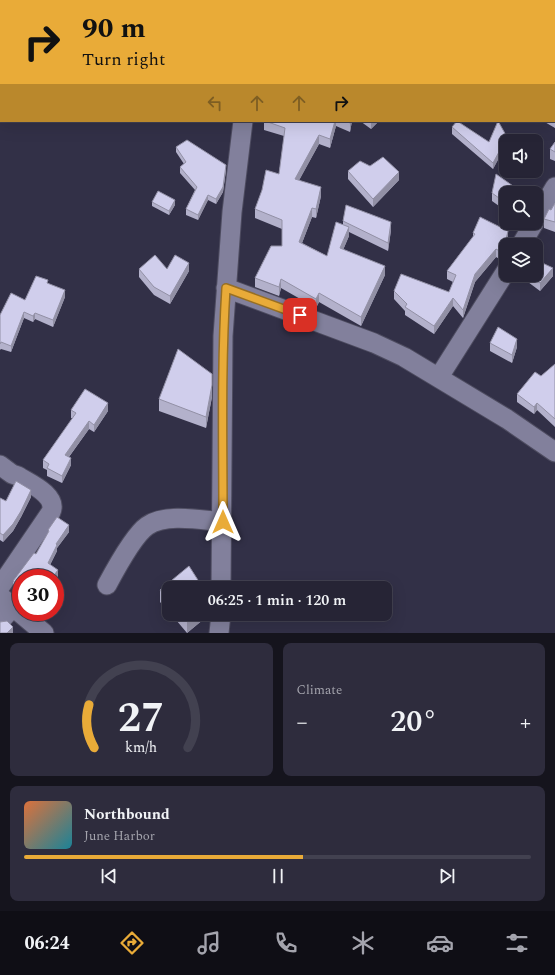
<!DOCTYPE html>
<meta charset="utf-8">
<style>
body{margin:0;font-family:Spectral,serif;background:#2e2c3d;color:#f1f3f6;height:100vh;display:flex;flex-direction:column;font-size:15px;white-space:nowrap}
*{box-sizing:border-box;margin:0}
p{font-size:13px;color:#a4a4ad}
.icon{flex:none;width:22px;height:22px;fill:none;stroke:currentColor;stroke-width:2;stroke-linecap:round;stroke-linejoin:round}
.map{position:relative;height:633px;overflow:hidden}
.details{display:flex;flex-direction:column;gap:10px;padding:10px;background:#15141d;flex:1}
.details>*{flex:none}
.guide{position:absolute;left:0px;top:0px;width:555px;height:122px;box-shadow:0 4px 16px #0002,0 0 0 1px #424150;background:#e9ab38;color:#111;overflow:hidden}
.buttons{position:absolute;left:499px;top:134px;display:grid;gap:8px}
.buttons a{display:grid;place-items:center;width:44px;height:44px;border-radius:8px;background:#262435;box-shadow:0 4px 16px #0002,0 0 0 1px #424150;font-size:20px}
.speed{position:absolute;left:12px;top:569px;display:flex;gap:8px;font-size:20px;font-weight:700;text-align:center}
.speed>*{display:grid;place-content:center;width:52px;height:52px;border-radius:50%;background:#262435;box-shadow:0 4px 16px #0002,0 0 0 1px #424150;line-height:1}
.speed .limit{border:6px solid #d22;background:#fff;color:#111}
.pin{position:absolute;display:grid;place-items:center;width:34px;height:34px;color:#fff;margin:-17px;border-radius:8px;box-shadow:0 2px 6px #0006}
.me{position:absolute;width:44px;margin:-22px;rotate:0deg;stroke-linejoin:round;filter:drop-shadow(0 0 3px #0008)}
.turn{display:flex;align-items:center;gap:14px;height:84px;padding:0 16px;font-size:18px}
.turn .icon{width:52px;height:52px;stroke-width:2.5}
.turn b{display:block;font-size:28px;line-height:34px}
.lanes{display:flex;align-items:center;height:38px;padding:0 16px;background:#0003;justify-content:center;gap:20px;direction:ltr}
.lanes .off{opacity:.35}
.big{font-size:30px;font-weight:600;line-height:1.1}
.details .card{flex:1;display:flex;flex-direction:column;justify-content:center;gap:6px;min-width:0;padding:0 14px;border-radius:8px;background:#2e2c3d}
.details .dial{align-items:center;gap:0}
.dial svg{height:104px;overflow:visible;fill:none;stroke:#424150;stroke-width:7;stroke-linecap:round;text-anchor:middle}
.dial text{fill:#f1f3f6;stroke:none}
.song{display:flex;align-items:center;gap:12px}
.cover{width:48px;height:48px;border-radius:6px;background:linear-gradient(135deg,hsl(20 70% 55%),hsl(190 70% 35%))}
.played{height:4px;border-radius:2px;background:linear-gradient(90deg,#e9ab38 55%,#424150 55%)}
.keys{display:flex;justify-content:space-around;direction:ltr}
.heat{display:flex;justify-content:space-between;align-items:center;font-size:22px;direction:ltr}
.details .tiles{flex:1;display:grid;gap:10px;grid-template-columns:1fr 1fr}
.card:last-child{grid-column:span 2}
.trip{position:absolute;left:162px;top:581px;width:230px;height:40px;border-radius:8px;background:#262435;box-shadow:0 4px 16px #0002,0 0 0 1px #424150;font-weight:600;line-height:40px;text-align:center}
.dock{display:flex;height:64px;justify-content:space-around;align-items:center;background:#0f0e15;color:#a4a4ad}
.dock .icon{width:28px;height:28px}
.dock .active{color:#e9ab38}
.dock b{font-size:18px;color:#f1f3f6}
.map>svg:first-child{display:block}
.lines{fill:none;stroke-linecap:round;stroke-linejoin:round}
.minor-casing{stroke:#4e4c60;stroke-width:21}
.minor{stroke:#82809c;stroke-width:19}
.wall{fill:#b3b1cb}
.shaded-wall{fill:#9290a5}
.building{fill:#d0ceec;stroke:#9290a5}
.route-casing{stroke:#976f24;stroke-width:10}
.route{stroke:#e9ab38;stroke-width:7}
</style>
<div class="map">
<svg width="555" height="633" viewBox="0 0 555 633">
<rect width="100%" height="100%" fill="#323047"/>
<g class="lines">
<defs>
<path id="minor" d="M304,0l3,1
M260,1v-1
M554,69h1
M536,219l19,-32
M521,245l13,-22
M226,288l148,55 30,14 103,62 48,33
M439,377l67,-106
M0,465l12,9 6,2c11,7 40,19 33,36l-51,75
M107,585c8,-15 27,-50 40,-59 18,-13 54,-6 76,-4
M221,588l2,-252 9,-124 11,-91
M0,596l44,37
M2,619l11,-12
M219,633l2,-19"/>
</defs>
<use href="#minor" class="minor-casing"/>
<use href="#minor" class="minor"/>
</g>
<path class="wall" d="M90,0h52l-1,1h-51z
M359,0h86l3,1h-87z
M554,71h1v57l-12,-7h11z
M264,121h88l-2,11 -14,-6 -6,22 -11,-4 -20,36 22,16 -5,22 -4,-1 -10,26 25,13 16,-31v-4l48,9 -3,21 -39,-19v4l-6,14 42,25 -24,51 -42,-24 -3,6 -35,-20 -2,8 -24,-9v-9l27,-32v-17l-27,-11v-9l24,-35 5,-38 -20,-6z
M360,121h19l-8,8z
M452,127l37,15 18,-1 -14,28 -41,-35z
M555,142v19l-5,-2v-10z
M176,147l50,23 -3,22 -7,12 -8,-4 -10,20 -12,-5v-6l9,-19 -15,-17v-6l4,-3 -8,-12z
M348,171l51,9 -26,27 -25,-28z
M492,193h14v18l-14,-10z
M152,202l23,3 -6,10 -17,-9z
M555,203v29l-11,-4v-9l7,-9z
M473,233l35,6 -2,6v3l-3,13 -7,-4 -21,25 -12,36 -10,-12 -19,28 -29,-19v-4l-11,-12v-8l55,1 4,-10 -6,-3v-8l26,-34z
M139,269h28l22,2 -19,33 -16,-9 -15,-18z
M524,275h12l17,1 -13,15 -16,-12z
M48,283l17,14 -12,30 -18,-8 -2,3 -9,-4 -13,34 -10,-3 -1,1v-35l25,-15z
M490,343l27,4 -5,16 -22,-12z
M555,364v63l-18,-17 -3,4 -17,-12v-8l24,-18z
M212,374v23l-6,31 -47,-17v-12z
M71,410l37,1 -14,21 -5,-3 -20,28 2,8 -9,18 -15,-7v-6l-4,-2v-8l30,-42h-2z
M31,497l-10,20 -8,14 -10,11 -3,-2v-42l6,3z
M48,530l21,2 -12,16v3l-7,14 8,12 -37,1v14l-8,-5v-6l23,-27 12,-21z
M169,588v24l-9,-10v-12z
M171,614h39l-23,19z"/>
<path class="shaded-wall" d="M555,34v9l-1,4v-9z
M335,121h1v5l-6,22v-9z
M350,121h2l-2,11z
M371,121h8l-8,8z
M319,135v9l-24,44v-9z
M507,137v4h-1v5l-13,23v-6z
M226,165v5l-3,22 -7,12v-5z
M399,172v8l-26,27v-8z
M321,187v9l-5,22v-9z
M208,195v5l-10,20v-5z
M175,200v5l-6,10v-4z
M312,208v9l-13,34v-9z
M391,222v8l-3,21v-8z
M349,227v9l-9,21v-9z
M508,231v8l-1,6h-1v3l-3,13v-8z
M496,249v8l-21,25 -12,36v-8l12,-36z
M189,263v8l-19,33v-8z
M385,266v9l-24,51v-9z
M553,268v8l-13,15v-8z
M281,279v9l-2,8v-9z
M65,290v7l-12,30v-7z
M319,293v9l-3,6v-9z
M453,298v8l-19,28v-8z
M24,312v6l-13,34v-6z
M35,313v6l-2,3v-6z
M517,339v8l-5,16v-8z
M212,385v12l-6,31v-11z
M108,403v8l-14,21v-7z
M537,403v7l-3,4v-7z
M89,421v8l-24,33v-7z
M71,458v7l-9,18v-7z
M31,490v7l-10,20 -8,14 -10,11v-7z
M69,525v7l-12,16v3l-9,18v-6l8,-19z
M58,570v7l-3,4v-3h-3z
M62,585v6l-7,12v-7z
M196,614h14l-23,19v-12z
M13,627v6h-6z"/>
<path class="building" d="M98,0h15l-1,1h-12z
M119,0h19l-1,1h-17z
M173,0h51l-1,1h-51z
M376,0h69l3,1h-73z
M451,0h37l1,1 1,-1h20l-1,1h-58z
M554,17h1v17l-1,4z
M554,71h1v48l-1,-1z
M265,121h61l-1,1 1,-1h9l-5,18 -11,-4 -24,44 26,8 -5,22 -4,-1 -13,34 28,14 9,-34 13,5 -9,21 45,18 -24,51 -42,-24 -3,6 -35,-20 -2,8 -24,-9 16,-32h11v-26l-27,-11 7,-19 4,-20 13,4 6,-46z
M345,121h5v2z
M457,121l32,21 9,-21 9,16 -14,26 -41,-36z
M187,140l39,25 -3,22 -7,12 -8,-4 -10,20 -12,-6 11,-22 -17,-20 6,-5 -10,-15z
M555,142v10l-5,-3z
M383,157l16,15 -26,27 -25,-28 12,-10 10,5z
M496,174l27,19h-17v10l-14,-10z
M158,191l17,9 -6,11 -17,-9z
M555,203v19l-11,-3 5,-10 2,1z
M346,205l45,17 -3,21 -45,-22z
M480,217l28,14 -5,22 -7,-4 -21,25 -12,36 -10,-12 -19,28 -29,-19 2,-3 -13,-13 7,-17 48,18 7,-17 -9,-4 28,-37 -2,-1z
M155,255l12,14 8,-14 14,8 -19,33 -16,-9 -15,-18z
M536,260l17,8 -13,15 -10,-8h6z
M36,276l12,4 -1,3 18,7 -12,30 -18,-7 -2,3 -9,-4 -13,34 -10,-4 -1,2v-29l11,-22 14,7z
M498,327l19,12 -5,16 -22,-12z
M178,349l34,25v11l-6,32 -47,-18z
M555,364v55l-18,-16 -3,4 -17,-13 18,-22 6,4z
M85,389l23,14 -14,22 -5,-4 -24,34 6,3 -9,18 -15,-8 2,-4 -6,-4 33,-47 -5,-3z
M16,481l15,9 -10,21 -8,13 -10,11 -3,-2v-35l6,3z
M57,517l12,8 -13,19 1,1 -9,18 10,7 -6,8h-31v8l-8,-5 21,-28 2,1 13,-23 -1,-1z
M189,566l14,22h-34v13l-9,-11z
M55,581l7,4 -7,11z
M181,614h15l-9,7z
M7,621l6,6 -6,6h-7v-11z"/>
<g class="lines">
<defs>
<path id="route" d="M223,522c0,-78 -2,-156 3,-234l74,27"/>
</defs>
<use href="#route" class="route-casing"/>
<use href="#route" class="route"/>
</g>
</svg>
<div class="buttons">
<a><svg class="icon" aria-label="sound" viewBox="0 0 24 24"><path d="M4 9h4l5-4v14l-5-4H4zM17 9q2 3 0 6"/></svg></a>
<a><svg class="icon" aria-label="search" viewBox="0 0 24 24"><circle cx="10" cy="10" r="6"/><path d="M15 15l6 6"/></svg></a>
<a><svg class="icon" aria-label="layers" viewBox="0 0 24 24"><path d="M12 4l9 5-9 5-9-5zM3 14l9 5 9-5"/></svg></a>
</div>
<div class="speed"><div class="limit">30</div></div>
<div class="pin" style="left:300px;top:315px;background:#d93025"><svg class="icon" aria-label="arrive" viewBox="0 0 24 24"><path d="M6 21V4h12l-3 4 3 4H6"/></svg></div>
<svg class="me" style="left:223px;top:522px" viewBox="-20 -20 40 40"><path d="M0-17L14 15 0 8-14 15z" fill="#e9ab38" stroke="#fff" stroke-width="4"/></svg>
<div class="trip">06:25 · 1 min · 120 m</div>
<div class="guide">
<div class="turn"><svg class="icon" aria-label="right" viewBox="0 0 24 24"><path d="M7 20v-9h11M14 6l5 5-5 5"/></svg><div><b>90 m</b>Turn right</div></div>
<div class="lanes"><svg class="icon off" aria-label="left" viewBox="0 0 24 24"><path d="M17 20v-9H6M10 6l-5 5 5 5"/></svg><svg class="icon off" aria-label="ahead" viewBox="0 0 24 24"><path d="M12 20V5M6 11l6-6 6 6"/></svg><svg class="icon off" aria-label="ahead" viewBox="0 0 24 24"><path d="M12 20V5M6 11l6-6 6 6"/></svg><svg class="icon" aria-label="right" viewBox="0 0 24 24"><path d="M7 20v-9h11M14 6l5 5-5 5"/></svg></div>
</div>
</div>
<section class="details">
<div class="tiles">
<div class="card dial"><svg viewBox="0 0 100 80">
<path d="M14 69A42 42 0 1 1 86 69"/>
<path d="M14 69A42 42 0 0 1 10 36" stroke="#e9ab38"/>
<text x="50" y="56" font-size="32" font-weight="700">27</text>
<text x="50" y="72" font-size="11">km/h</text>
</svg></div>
<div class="card"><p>Climate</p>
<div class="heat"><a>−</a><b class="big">20°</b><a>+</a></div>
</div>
<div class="card">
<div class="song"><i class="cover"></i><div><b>Northbound</b><p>June Harbor</p></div></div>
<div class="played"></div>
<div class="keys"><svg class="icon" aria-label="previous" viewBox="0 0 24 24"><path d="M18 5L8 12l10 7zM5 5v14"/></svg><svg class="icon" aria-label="pause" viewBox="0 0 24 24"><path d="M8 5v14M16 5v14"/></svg><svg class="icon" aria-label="next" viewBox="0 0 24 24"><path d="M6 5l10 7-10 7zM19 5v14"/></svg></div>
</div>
</div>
</section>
<nav class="dock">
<b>06:24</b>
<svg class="icon active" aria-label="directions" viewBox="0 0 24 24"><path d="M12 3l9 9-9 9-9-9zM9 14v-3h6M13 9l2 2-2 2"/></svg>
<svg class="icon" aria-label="music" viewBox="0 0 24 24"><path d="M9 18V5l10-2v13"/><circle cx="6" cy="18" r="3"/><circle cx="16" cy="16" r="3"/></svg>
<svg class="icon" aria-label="phone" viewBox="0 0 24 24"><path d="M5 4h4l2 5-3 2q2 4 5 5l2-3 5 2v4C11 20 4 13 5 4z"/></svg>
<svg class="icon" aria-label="climate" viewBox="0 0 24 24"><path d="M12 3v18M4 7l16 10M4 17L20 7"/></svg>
<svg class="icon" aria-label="car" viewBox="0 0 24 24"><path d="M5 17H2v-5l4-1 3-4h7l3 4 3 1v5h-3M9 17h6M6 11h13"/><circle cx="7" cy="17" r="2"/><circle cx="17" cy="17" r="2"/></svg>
<svg class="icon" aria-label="filters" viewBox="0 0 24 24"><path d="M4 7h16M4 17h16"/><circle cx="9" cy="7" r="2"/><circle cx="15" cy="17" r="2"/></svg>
</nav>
